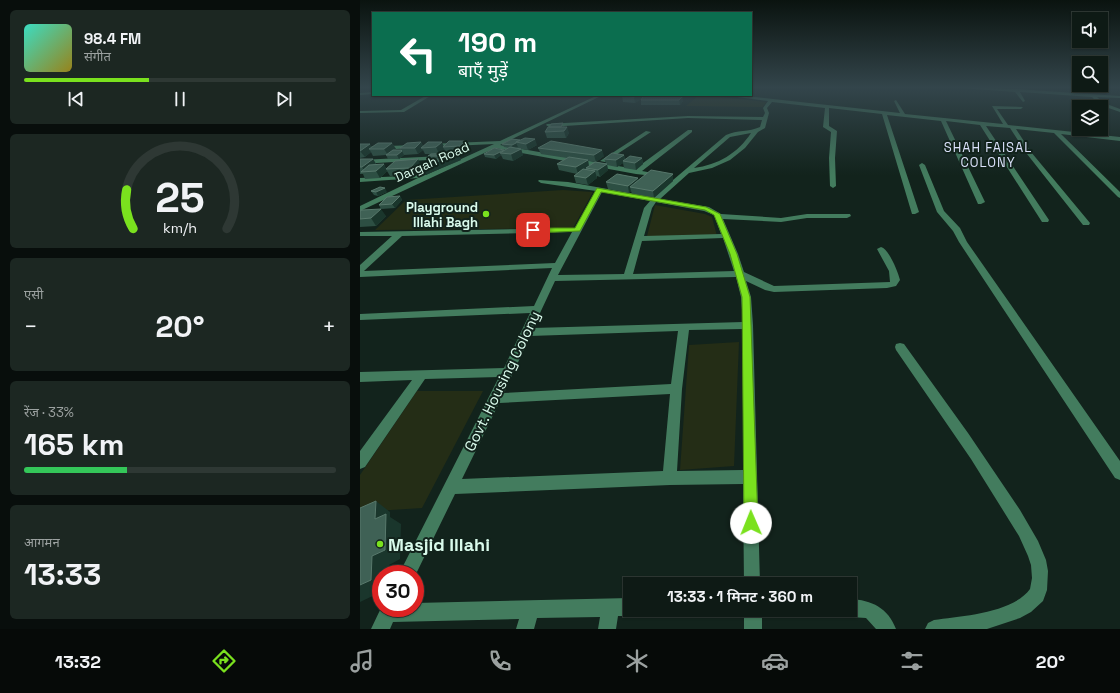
<!DOCTYPE html>
<html lang="hi">
<meta charset="utf-8">
<style>
body{margin:0;font-family:"Space Grotesk","Noto Sans Devanagari",sans-serif;background:#1c2722;color:#f1f3f6;height:100vh;display:flex;flex-direction:column;font-size:15px;white-space:nowrap}
*{box-sizing:border-box;margin:0}
p{font-size:13px;color:#9ba1a0}
.icon{flex:none;width:22px;height:22px;fill:none;stroke:currentColor;stroke-width:2;stroke-linecap:round;stroke-linejoin:round}
.map{position:relative;flex:1;overflow:hidden}
.side{display:flex;flex-direction:column;gap:10px;padding:10px;background:#080e0c;width:360px}
.side>*{flex:none}
.hud{position:absolute;left:12px;top:12px;width:380px;height:84px;border-radius:0px;box-shadow:0 1px 3px #0004,0 0 0 1px #2e3834;background:#0b6e4f;color:#fff;overflow:hidden}
.buttons{position:absolute;left:712px;top:12px;display:grid;gap:8px}
.buttons a{display:grid;place-items:center;width:36px;height:36px;border-radius:0px;background:#0e1a15;box-shadow:0 1px 3px #0004,0 0 0 1px #2e3834;font-size:20px}
.speed{position:absolute;left:12px;top:565px;display:flex;gap:8px;font-size:20px;font-weight:700;text-align:center}
.speed>*{display:grid;place-content:center;width:52px;height:52px;border-radius:50%;background:#0e1a15;box-shadow:0 1px 3px #0004,0 0 0 1px #2e3834;line-height:1}
.speed .limit{border:6px solid #d22;background:#fff;color:#111}
.pin{position:absolute;display:grid;place-items:center;width:34px;height:34px;color:#fff;margin:-17px;border-radius:8px;box-shadow:0 2px 6px #0006}
.me{position:absolute;width:44px;margin:-22px;rotate:359deg;stroke-linejoin:round;filter:drop-shadow(0 0 3px #0008)}
.turn{display:flex;align-items:center;gap:14px;height:84px;padding:0 20px;font-size:18px}
.turn .icon{width:52px;height:52px;stroke-width:2.5}
.turn b{display:block;font-size:28px;line-height:34px}
.big{font-size:30px;font-weight:600;line-height:1.1}
.side .tile{flex:1;display:flex;flex-direction:column;justify-content:center;gap:6px;min-width:0;padding:0 14px;border-radius:6px;background:#1c2722}
.side .dial{align-items:center;gap:0}
.dial svg{height:104px;overflow:visible;fill:none;stroke:#2e3834;stroke-width:7;stroke-linecap:round;text-anchor:middle}
.dial text{fill:#f1f3f6;stroke:none}
.song{display:flex;align-items:center;gap:12px}
.cover{width:48px;height:48px;border-radius:6px;background:linear-gradient(135deg,hsl(170 70% 55%),hsl(50 70% 35%))}
.played{height:4px;border-radius:2px;background:linear-gradient(90deg,#7ae11e 40%,#2e3834 40%)}
.keys{display:flex;justify-content:space-around;direction:ltr}
.heat{display:flex;justify-content:space-between;align-items:center;font-size:22px;direction:ltr}
.charge{height:6px;border-radius:3px;background:linear-gradient(90deg,#34c759 33%,#2e3834 0)}
.trip{position:absolute;left:263px;top:577px;width:234px;height:40px;border-radius:0px;background:#0e1a15;box-shadow:0 1px 3px #0004,0 0 0 1px #2e3834;font-weight:600;line-height:40px;text-align:center}
.tab-bar{display:flex;height:64px;justify-content:space-around;align-items:center;background:#060a08;color:#9ba1a0}
.tab-bar .icon{width:28px;height:28px}
.tab-bar .selected{color:#7ae11e}
.tab-bar b{font-size:18px;color:#f1f3f6}
main{display:flex;flex:1;min-height:0}
.map>svg:first-child{display:block}
.green{fill:#242d16}
.lines{fill:none;stroke-linecap:round;stroke-linejoin:round}
.minor{fill:#437c5e;fill-rule:evenodd}
.wall{fill:#2d4f43;fill-rule:evenodd}
.shaded-wall{fill:#1a362c}
.building{fill:#3f6155;stroke:#58796c}
.route{fill:#7ae11e;stroke:#4f9214}
.poi-dot{fill:#7ae11e;stroke:#12231c;stroke-width:1.5}
.labels{text-anchor:middle;dominant-baseline:central;stroke-width:4;stroke-linejoin:round;paint-order:stroke}
.far-neighbourhood-label{font-size:13px;letter-spacing:1px;fill:#dbe1fa;stroke:#12231c}
.far-street-label{font-size:13px;fill:#d9faeb;stroke:#12231c}
.far-poi-label{font-size:13px;font-weight:bold;fill:#d9faeb;stroke:#12231c;text-anchor:end}
.street-label{font-size:15px;fill:#d9faeb;stroke:#12231c}
.near-poi-label{font-size:18px;font-weight:bold;fill:#d9faeb;stroke:#12231c;text-anchor:start}
</style>
<main>
<section class="side">
<div class="tile">
<div class="song"><i class="cover"></i><div><b>98.4 FM</b><p>संगीत</p></div></div>
<div class="played"></div>
<div class="keys"><svg class="icon" aria-label="previous" viewBox="0 0 24 24"><path d="M18 5L8 12l10 7zM5 5v14"/></svg><svg class="icon" aria-label="pause" viewBox="0 0 24 24"><path d="M8 5v14M16 5v14"/></svg><svg class="icon" aria-label="next" viewBox="0 0 24 24"><path d="M6 5l10 7-10 7zM19 5v14"/></svg></div>
</div>
<div class="tile dial"><svg viewBox="0 0 100 80">
<path d="M14 69A42 42 0 1 1 86 69"/>
<path d="M14 69A42 42 0 0 1 9 39" stroke="#7ae11e"/>
<text x="50" y="56" font-size="32" font-weight="700">25</text>
<text x="50" y="72" font-size="11">km/h</text>
</svg></div>
<div class="tile"><p>एसी</p>
<div class="heat"><a>−</a><b class="big">20°</b><a>+</a></div>
</div>
<div class="tile"><p>रेंज · 33%</p><b class="big">165 km</b><div class="charge"></div></div>
<div class="tile"><p>आगमन</p><b class="big">13:33</b></div>
</section>
<div class="map">
<svg width="760" height="629" viewBox="0 0 760 629">
<rect width="100%" height="100%" fill="#12231c"/>
<path class="green" d="M339,95l67,7 -3,5 -77,-1z
M203,190l30,2 -20,36 -198,2 31,-30z
M295,205l50,9 7,3 5,19 -62,4 -8,-4z
M379,342l-5,124 -54,4 9,-125z
M57,391h66l-61,117 -62,4v-37z"/>
<g class="lines">
<path class="minor" d="M588,87l68,2 104,7v2l-23,-1 7,6 16,6v3l-20,-7 -8,-8 -72,-5 5,9 -2,1 -8,-10z
M13,92v2l-13,1v-2z
M67,95h5l-28,17 -44,1v-2l41,-1z
M238,95h5l-103,50 135,24 53,-39h4v2l-50,39 21,4v2l-27,-3 -141,-26 -135,63v-5l58,-28 -58,4v-4l66,-3 68,-31 -64,3 -2,-1v-2l72,-3z
M362,95h14l164,18 -6,-12 2,-1 9,14 98,10 -11,-18 31,1 -2,2h-24l11,16 112,12v4l-59,-7 59,58v6l-2,-1 -64,-64 -38,-4 15,23 59,71 -1,2h-6l-56,-71 -17,-26 -24,-2 63,94 -1,2h-6l-62,-97 -34,-4 39,81 -4,2h-3l-37,-83 -54,-6 32,97 -4,2h-3l-30,-100 -53,-6v18l8,5 -2,27 1,28 -3,2 -3,-2 -1,-28 2,-26 -8,-5 2,-19 -53,-6 -5,6 2,5 -4,15 -7,4 -13,16 -15,12 -18,8 -23,5 -29,26 49,8 12,7 60,4 26,-4h43l1,2 -4,2h-40l-26,4 -58,-3 15,35 6,18 30,14 116,-4 -1,-11 -12,-22 4,-2c8,2 17,25 19,33l-4,6 -9,2 -113,4 -9,-2 -19,-9 5,16 2,28 7,259h-16l-1,-100 -73,1 -215,9 -40,82v-2h-16l100,-197 -74,2 -60,88 -5,2v-18l52,-71 -52,2v-10l144,-4 26,-55 -170,7v-6l174,-8 18,-38 -192,9v-12l32,-29h-32v-4l215,-4 21,-37 -55,-8 -3,-2 1,-1 29,2 85,15 73,-62c11,-5 23,-3 34,-8l2,-7 -74,-2 -139,9 -3,-2 1,-1 141,-8 75,1 2,-4 -2,-5 5,-7zM391,133c-13,20 -33,32 -57,35l36,-31zM242,192l48,9 -6,7 -20,66 -66,1zM296,202l48,9 10,4 7,19 -77,2 8,-28zM212,232l-17,31 -191,8 38,-35zM363,238l11,33 -101,3 9,-33zM376,277l5,20 2,25 -210,6 22,-47zM383,329v141l-66,1 5,-82 7,-59zM318,331l-7,53 -167,9 26,-57zM310,394l-7,77 -201,8 37,-76z
M286,131l5,1 -46,30 -5,-1z
M56,145v2l-2,1 -54,3v-4z
M82,156l2,1v2l-84,5v-4z
M562,163l3,2 19,46 16,17 7,14 153,219v19l-5,-2 -156,-236 -6,-11 -16,-19 -18,-47z
M540,343l4,1 64,89 52,77 18,31 8,19 2,11 -1,19 -4,11 -12,11 -11,6 -33,11h-62l3,-6 6,-3c27,-4 79,-7 96,-31l2,-11 -1,-13 -3,-9 -9,-20 -48,-77 -75,-109 -1,-3 1,-3z
M270,598v12h8l-2,3 -6,3h-12l-2,13h-18l2,-12 -63,1 -3,11h-18l3,-10 -126,3 -3,7h-19l10,-21h34v-5z
M490,599c22,1 38,9 46,30h-20l-10,-11 -16,-1 -6,-3 -2,-4h8z
M384,610h18v19h-18z"/>
</g>
<path class="wall" d="M264,95h19v1h40v5l-3,4h-39v-6l-6,4 -12,-1 -1,-6z
M204,126l5,7 -3,5h-19l-2,-6z
M152,139l25,6 -9,5 -7,-1 2,6 -10,6 -10,-2 -2,-4 -5,4 -11,-2 -1,-3 20,-4 5,-2 -5,-1 -2,-3z
M106,141l3,6 -6,6h-5l3,7 -36,15h-7l-2,-4 -2,3 -24,2 -3,-5 -7,7 -15,1 -2,-5h-3v-15h13l4,6 7,-1 2,5 35,-3 10,-5 -3,-5 3,-2h-6l-2,-4 -5,4 -14,1 -5,4h-11l-2,-4 -13,1 -2,-4 -6,5 -5,1v-14l12,3 20,-4 4,6 -1,1h6l-1,-2 21,-6 2,4h21zM84,149l2,4 -7,1z
M178,148l66,8 -8,6 -8,-1 1,5 17,-3 -2,-4 20,-4 1,5 17,-2 1,6 -7,6 -12,-2 -1,-5 -6,4 -10,-2 1,5 -8,7 -3,-1v2l-9,7 -12,-2 -2,-7 3,-2 -18,-4 -2,-6 10,-6 -26,-4z
M313,174v7l-19,17 -22,-4 -1,-3 -2,2 -21,-4 -2,-7 33,-2z
M11,191l16,1 -9,4 -4,-1z
M40,196l2,4 -7,8 -14,1 -2,-4z
M0,211l26,5 -10,10 -16,1z"/>
<path class="shaded-wall" d="M278,95h5v3l-8,5 -1,-6z
M323,96v5l-3,4 -1,-5z
M207,127l2,6 -3,5 -2,-7z
M175,139l2,6 -9,5 -2,-6z
M106,141l3,6 -6,6 -3,-7z
M61,142l3,6h-3l2,2 -5,4 -3,-6z
M82,142l2,5h-1l1,2 -5,5 -3,-7z
M32,143l4,6 -8,6 -4,-6z
M156,143l2,4 -5,2 -1,-4z
M10,144l3,5h-4l2,3 -6,5 -5,-6z
M161,149l2,6 -10,6 -2,-7z
M144,150l-4,3 1,2 -5,4 -2,-4z
M242,150l2,6 -8,6 -2,-7z
M42,151l2,4 -5,4 -2,-4z
M98,153l3,7 -36,15 -3,-7z
M264,155l1,6h-2v2l-6,4 -1,-7z
M282,158l1,6 -7,6 -1,-7z
M13,159l4,7 -12,6 -3,-5z
M58,159l3,7 -6,2 1,3 -2,3 -4,-6z
M228,160l1,7 -3,1h1l-9,6 -2,-7z
M24,164l3,7 -7,7 -4,-7z
M247,164l1,6 -8,7 -2,-7z
M235,171l2,7 -9,7 -2,-7z
M313,174v7l-19,17 -1,-7z
M278,178l1,7 -9,2 1,4 -2,2 -1,-7z
M25,188l2,4 -9,4 -2,-4z
M40,196l2,4 -7,8 -3,-4z
M21,209l5,7 -10,10 -5,-8z
M16,501l14,11v5l11,7 -1,35 -11,6 -1,9h-7v18l-21,10v-17l15,-66z"/>
<path class="building" d="M264,95h14l-4,2 -12,-1z
M284,95l39,1 -4,4h-38z
M203,123l-2,4h-12l2,-3z
M188,127h19l-3,4 -19,1z
M165,138l10,1 -9,5 -10,-2z
M152,139l8,1 -4,2v1l-4,2 -10,-1z
M89,141h17l-6,5 -17,1z
M191,141l51,9 -8,5 -56,-7z
M61,142l-6,6h-15l7,-5z
M68,142h14l-6,5 -15,1z
M18,143h14l-8,6h-15z
M0,144h10l-10,7z
M150,147l11,2 -10,5 -11,-1z
M134,148l10,2 -10,5 -10,-1z
M33,150h8l1,1 -5,4h-11z
M98,153l-36,15h-7l2,-2h4l24,-10h-17l3,-2z
M252,153l12,2 -8,5 -12,-1z
M270,156l12,2 -7,5 -12,-2z
M209,157l19,3 -12,7 -19,-3z
M0,159h13l-11,8h-2z
M58,159l-8,9 -24,1 9,-8z
M235,162l12,2 -9,6 -12,-2z
M24,164l-8,7 -15,1 8,-7z
M223,169l12,2 -9,7 -12,-2z
M291,170l22,4 -20,17 -23,-4z
M257,174l21,4 -10,8 -22,-4z
M20,187l5,1 -9,4 -5,-1z
M40,196l-8,8 -13,1 8,-8z
M21,209l-10,9 -11,1v-8l2,-1z
M16,501l-1,18 11,-5 -1,36 -13,6 -1,24 -11,5v-77z"/>
<linearGradient id="sky" x2="0" y2="1"><stop stop-color="#0a130f"/><stop offset="0.5" stop-color="#33454b"/><stop offset="1" stop-color="#33454b" stop-opacity="0"/></linearGradient>
<rect width="760" height="175" fill="url(#sky)"/>
<path class="route" d="M237,188l109,19 14,7 17,40 13,43 8,226 -2,5 -5,2 -5,-2 -2,-5 -2,-226 -12,-43 -16,-39 -9,-5 -104,-18 -21,39 -47,2 -3,-3 3,-2h42z"/>
<g class="poi-dot">
<circle cx="126" cy="214" r="4"/>
<circle cx="20" cy="544" r="4"/>
</g>
<g class="labels">
<g class="far-neighbourhood-label">
<text x="628" y="147">SHAH FAISAL<tspan x="628" dy="15">COLONY</tspan></text>
</g>
<g class="far-street-label">
<text transform="translate(72 162) rotate(-24)">Dargah Road</text>
</g>
<g class="far-poi-label">
<text x="118" y="207">Playground<tspan x="118" dy="15">Illahi Bagh</tspan></text>
</g>
<g class="street-label">
<text transform="translate(142 381) rotate(-64)">Govt. Housing Colony</text>
</g>
<g class="near-poi-label">
<text x="28" y="544">Masjid Illahi</text>
</g>
</g>
</svg>
<div class="buttons">
<a><svg class="icon" aria-label="sound" viewBox="0 0 24 24"><path d="M4 9h4l5-4v14l-5-4H4zM17 9q2 3 0 6"/></svg></a>
<a><svg class="icon" aria-label="search" viewBox="0 0 24 24"><circle cx="10" cy="10" r="6"/><path d="M15 15l6 6"/></svg></a>
<a><svg class="icon" aria-label="layers" viewBox="0 0 24 24"><path d="M12 4l9 5-9 5-9-5zM3 14l9 5 9-5"/></svg></a>
</div>
<div class="speed"><div class="limit">30</div></div>
<div class="pin" style="left:173px;top:230px;background:#d93025"><svg class="icon" aria-label="arrive" viewBox="0 0 24 24"><path d="M6 21V4h12l-3 4 3 4H6"/></svg></div>
<svg class="me" style="left:391px;top:523px" viewBox="-20 -20 40 40"><circle r="19" fill="#fff"/><path d="M0-13L10 11 0 6-10 11z" fill="#7ae11e"/></svg>
<div class="trip">13:33 · 1 मिनट · 360 m</div>
<div class="hud">
<div class="turn"><svg class="icon" aria-label="left" viewBox="0 0 24 24"><path d="M17 20v-9H6M10 6l-5 5 5 5"/></svg><div><b>190 m</b>बाएँ मुड़ें</div></div>
</div>
</div>
</main>
<nav class="tab-bar">
<b>13:32</b>
<svg class="icon selected" aria-label="directions" viewBox="0 0 24 24"><path d="M12 3l9 9-9 9-9-9zM9 14v-3h6M13 9l2 2-2 2"/></svg>
<svg class="icon" aria-label="music" viewBox="0 0 24 24"><path d="M9 18V5l10-2v13"/><circle cx="6" cy="18" r="3"/><circle cx="16" cy="16" r="3"/></svg>
<svg class="icon" aria-label="phone" viewBox="0 0 24 24"><path d="M5 4h4l2 5-3 2q2 4 5 5l2-3 5 2v4C11 20 4 13 5 4z"/></svg>
<svg class="icon" aria-label="climate" viewBox="0 0 24 24"><path d="M12 3v18M4 7l16 10M4 17L20 7"/></svg>
<svg class="icon" aria-label="car" viewBox="0 0 24 24"><path d="M5 17H2v-5l4-1 3-4h7l3 4 3 1v5h-3M9 17h6M6 11h13"/><circle cx="7" cy="17" r="2"/><circle cx="17" cy="17" r="2"/></svg>
<svg class="icon" aria-label="filters" viewBox="0 0 24 24"><path d="M4 7h16M4 17h16"/><circle cx="9" cy="7" r="2"/><circle cx="15" cy="17" r="2"/></svg>
<b>20°</b>
</nav>
